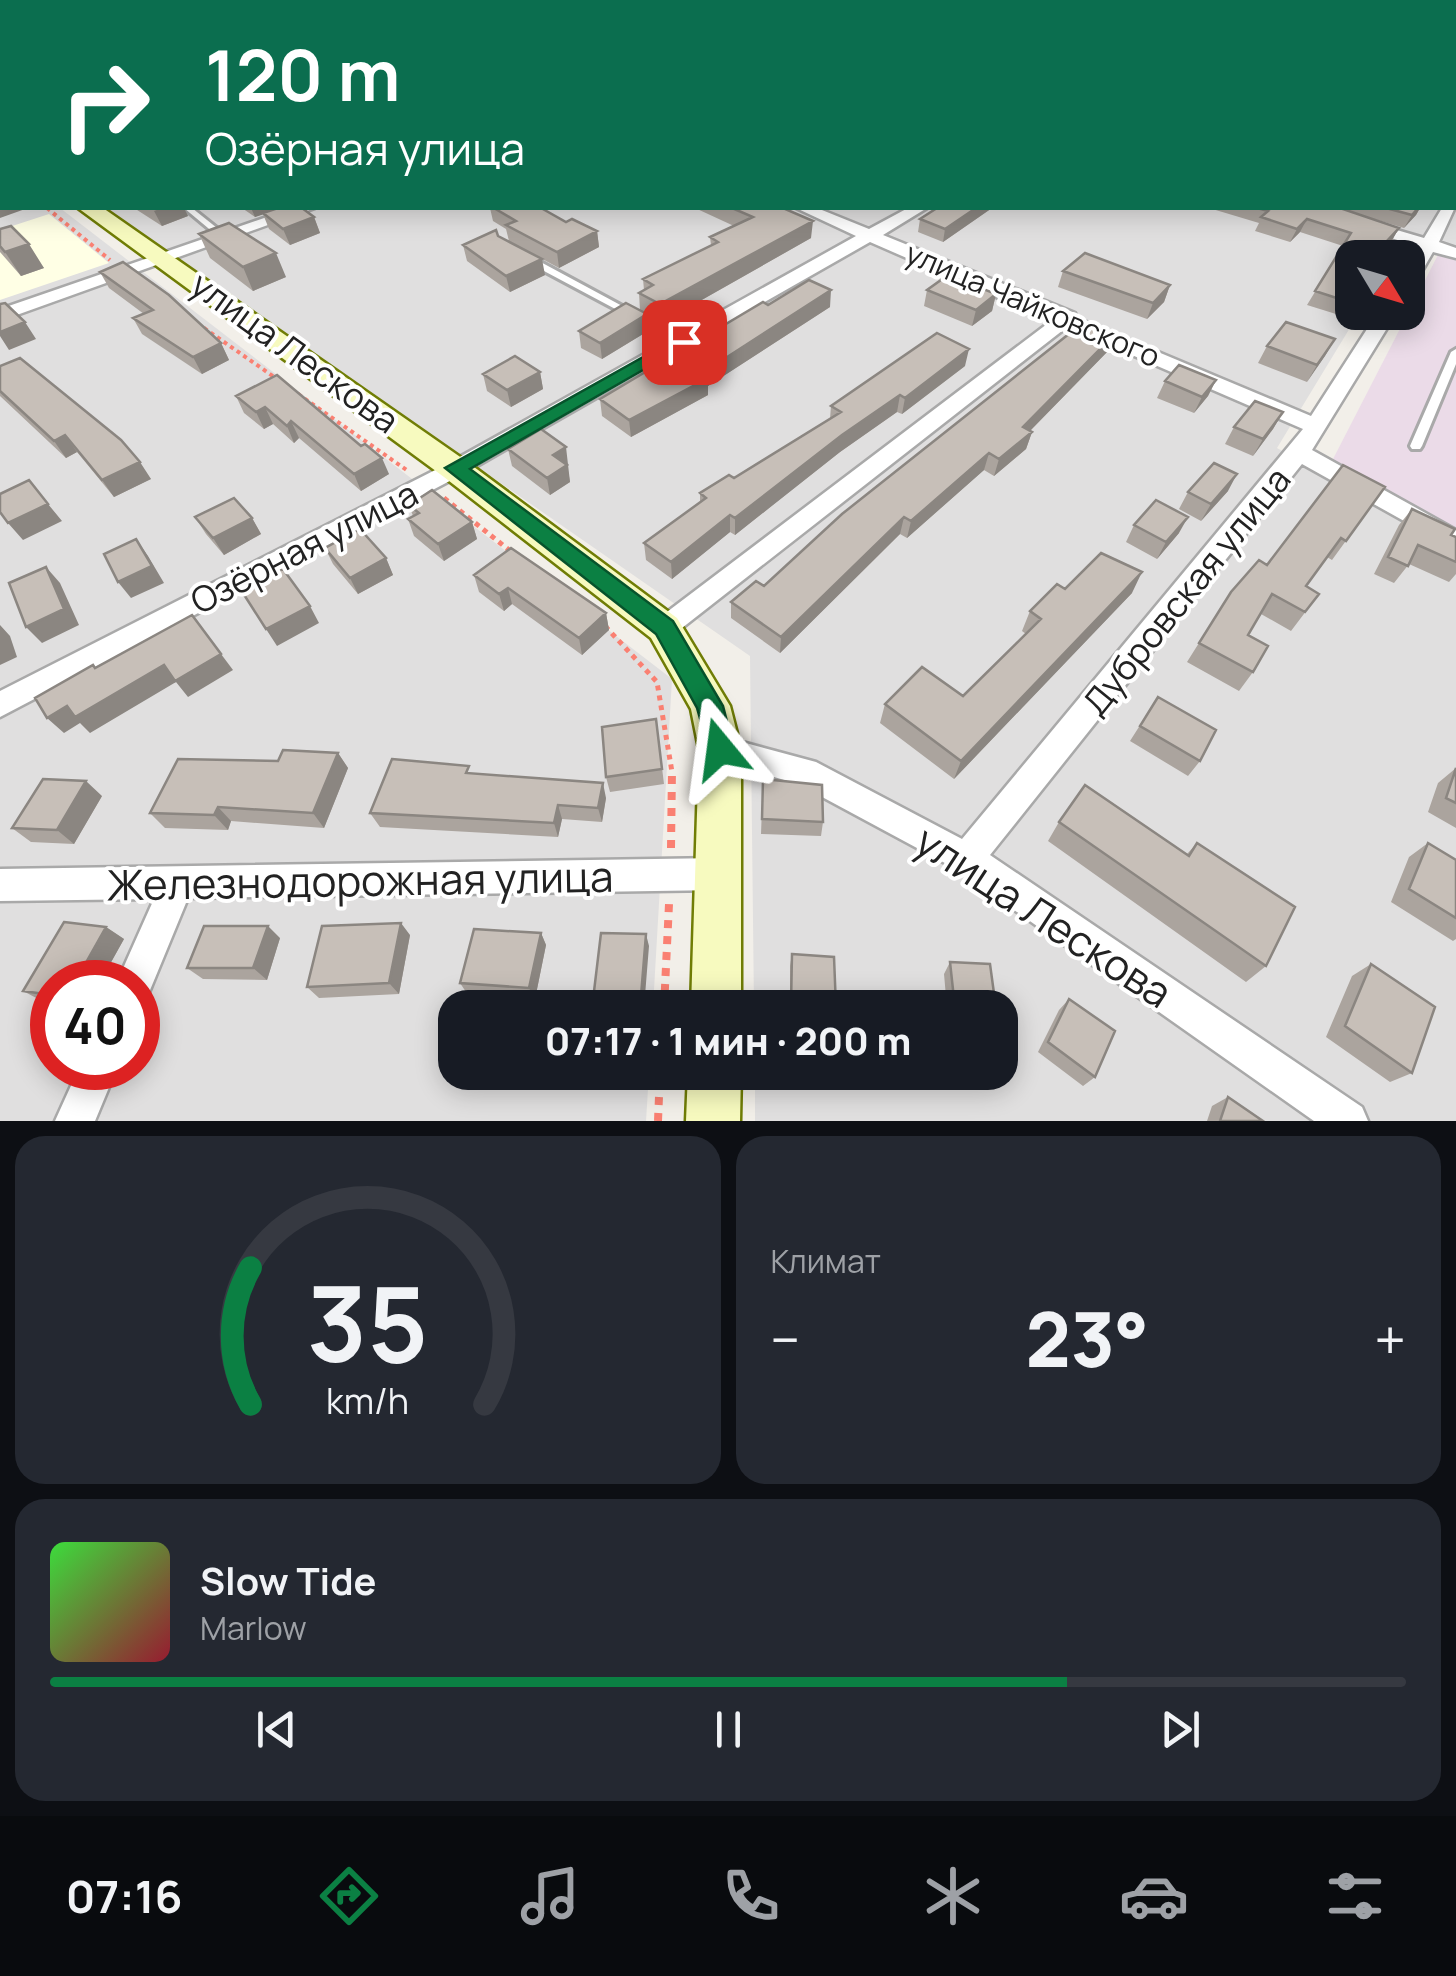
<!DOCTYPE html>
<html lang="ru">
<meta charset="utf-8">
<style>
body{margin:0;font-family:Manrope,sans-serif;background:#242831;color:#f1f3f6;height:100vh;display:flex;flex-direction:column;font-size:38px;white-space:nowrap}
*{box-sizing:border-box;margin:0}
p{font-size:32px;color:#9ea1a6}
.icon{flex:none;width:55px;height:55px;fill:none;stroke:currentColor;stroke-width:2;stroke-linecap:round;stroke-linejoin:round}
.map{position:relative;height:1121px;overflow:hidden}
.drawer{display:flex;flex-direction:column;gap:15px;padding:15px;background:#0d0f14;flex:1}
.drawer>*{flex:none}
.guide{position:absolute;left:0px;top:0px;width:1458px;height:210px;box-shadow:0 5px 25px #0003;background:#0b6e4f;color:#fff;overflow:hidden}
.needle{width:65px;rotate:128deg}
.tools{position:absolute;left:1335px;top:240px;display:grid;gap:20px}
.tools a{display:grid;place-items:center;width:90px;height:90px;border-radius:20px;background:#171b24;box-shadow:0 5px 25px #0003;font-size:50px}
.speed{position:absolute;left:30px;top:960px;display:flex;gap:20px;font-size:50px;font-weight:700;text-align:center}
.speed>*{display:grid;place-content:center;width:130px;height:130px;border-radius:50%;background:#171b24;box-shadow:0 5px 25px #0003;line-height:1}
.speed .limit{border:15px solid #d22;background:#fff;color:#111}
.pin{position:absolute;display:grid;place-items:center;width:85px;height:85px;color:#fff;margin:-42px;border-radius:20px;box-shadow:0 5px 15px #0006}
.me{position:absolute;width:110px;margin:-55px;rotate:344deg;stroke-linejoin:round;filter:drop-shadow(0 0 8px #0008)}
.turn{display:flex;align-items:center;gap:35px;height:210px;padding:0 40px;font-size:45px}
.turn .icon{width:130px;height:130px;stroke-width:2.5}
.turn b{display:block;font-size:70px;line-height:85px}
.big{font-size:75px;font-weight:800;line-height:1.1}
.drawer .widget{flex:1;display:flex;flex-direction:column;justify-content:center;gap:15px;min-width:0;padding:0 35px;border-radius:30px;background:#242831}
.drawer .dial{align-items:center;gap:0}
.dial svg{height:260px;overflow:visible;fill:none;stroke:#363941;stroke-width:7;stroke-linecap:round;text-anchor:middle}
.dial text{fill:#f1f3f6;stroke:none}
.song{display:flex;align-items:center;gap:30px}
.cover{width:120px;height:120px;border-radius:15px;background:linear-gradient(135deg,hsl(120 70% 55%),hsl(350 70% 35%))}
.played{height:10px;border-radius:5px;background:linear-gradient(90deg,#0b8043 75%,#363941 75%)}
.keys{display:flex;justify-content:space-around;direction:ltr}
.heat{display:flex;justify-content:space-between;align-items:center;font-size:55px;direction:ltr}
.drawer .tiles{flex:1;display:grid;gap:15px;grid-template-columns:1fr 1fr}
.widget:last-child{grid-column:span 2}
.trip{position:absolute;left:438px;top:990px;width:580px;height:100px;border-radius:30px;background:#171b24;box-shadow:0 5px 25px #0003;font-weight:800;line-height:100px;text-align:center}
.tab-bar{display:flex;height:160px;justify-content:space-around;align-items:center;background:#090b0e;color:#9ea1a6}
.tab-bar .icon{width:70px;height:70px}
.tab-bar .on{color:#0b8043}
.tab-bar b{font-size:45px;color:#f1f3f6}
.map>svg:first-child{display:block}
.residential{fill:#e0dfdf;fill-rule:evenodd}
.industrial{fill:#ebdbe8}
.education{fill:#ffffe5}
.lines{fill:none;stroke-linecap:round;stroke-linejoin:round}
.lane-casing{stroke:#a9a9a9;stroke-width:6}
.street-casing{stroke:#a9a9a9;stroke-width:5}
.secondary-casing{stroke:#707d05;stroke-width:5}
.path-far2{stroke:#fa8072;stroke-width:4;stroke-dasharray:4 4;stroke-linecap:butt}
.path-far1{stroke:#fa8072;stroke-width:5;stroke-dasharray:5 5;stroke-linecap:butt}
.path{stroke:#fa8072;stroke-width:8;stroke-dasharray:8 8;stroke-linecap:butt}
.lane{fill:#fff;fill-rule:evenodd}
.street{fill:#fff;fill-rule:evenodd}
.secondary{fill:#f7fabf;fill-rule:evenodd}
.wall{fill:#aba49e}
.shaded-wall{fill:#8b8681}
.building{fill:#c7bfb8;stroke:#8b8681;stroke-width:2.5}
.route{fill:#0b8043;stroke:#07532c;stroke-width:2.5}
.labels{text-anchor:middle;dominant-baseline:central;stroke-width:8;stroke-linejoin:round;paint-order:stroke}
.far-street-label{font-size:30px;fill:#222;stroke:#fff}
.street-label{font-size:35px;fill:#222;stroke:#fff}
.near-street-label{font-size:42px;fill:#222;stroke:#fff}
</style>
<div class="map">
<svg width="1456" height="1121" viewBox="0 0 1456 1121">
<rect width="100%" height="100%" fill="#f2efe9"/>
<path class="residential" d="M524,0h932v247l-48,-14 -15,24 -41,1v54l7,1 -82,135 179,103v570h-701v-48l245,-1v-64l-246,-1 -4,-351 -646,-448h1351v-206h-941z
M0,161l2,47h58l612,471 -19,328 -198,1v64l194,1 -3,48h-646zM52,982h86v86h-86z"/>
<path class="industrial" d="M1440,251l16,5v278l-125,-71z"/>
<path class="education" d="M49,214l60,49 -109,37v-70z"/>
<g class="lines">
<defs>
<path id="lane" d="M0,12l2,2v5l-2,-1z
M184,208h8l35,28 -7,2z
M529,259h6l154,83 -2,2h-6l-152,-81z
M1456,349v15l-34,82 -2,3h-8l-2,-3 41,-94z"/>
<path id="street" d="M1380,0h13l1,2h-12z
M0,33l2,1v6l-2,1z
M1455,157h1v9h-1z
M1456,205l-17,37 17,6v10l-23,-6 -19,33 -6,1v-19l11,-20 -120,-39h23l102,30 18,-30z
M293,208h22l-315,113v-12z
M796,208h21l52,21 39,-21h19l-44,27 192,78 2,5 234,98 67,-104h19l-85,138 144,80v20l-154,-86 -312,391 372,252 6,14h-54l-358,-252 -158,-85 -89,-26 -4,-9 4,-9 11,-4 96,26 146,77 341,-410 -236,-102 -394,308h-18l-4,-7 4,-7 396,-300 -181,-79 -407,232 -463,243v-26l447,-227 409,-228z
M720,858l12,5 4,11 -4,11 -12,5 -532,8 -40,97 -10,4v-17h-21l37,-83 -154,2v-32z
M79,1068h38l-22,53h-40z"/>
<path id="secondary" d="M0,114h2v12h-2z
M0,140h2v13h-2z
M78,208h25l363,253 211,157 53,88 11,43v259h-50l8,-259 -8,-40 -40,-71 -207,-161z
M688,1072h53l-1,49h-54z"/>
</defs>
<use href="#lane" class="lane-casing"/>
<use href="#street" class="street-casing"/>
<use href="#secondary" class="secondary-casing"/>
<path class="path-far2" d="M47,208l63,52
M204,328l73,51
M298,394l110,77
M444,498l3,3"/>
<path class="path-far1" d="M444,498l70,56
M605,626l52,56 15,90"/>
<path class="path" d="M671,848l1,-79
M664,1008l5,-104
M658,1121l2,-49"/>
<use href="#lane" class="lane"/>
<use href="#street" class="street"/>
<use href="#secondary" class="secondary"/>
</g>
<path class="wall" d="M104,0h205l5,2h-206z
M358,0h744l-5,2h-733z
M134,208h50l4,8 -26,10z
M242,208h60l12,9 6,16 -30,12 -21,-16 -6,-15 -8,3z
M490,208h51l25,14 31,9 2,16 -40,21 -50,-27 -3,-12 -13,-8z
M695,208h88l28,30 -150,85 -14,-8 1,16 -46,28 -21,-11 -2,-17 61,-20 -1,-18 5,-3 -1,-11 68,-34 -1,-8 24,-11z
M937,208h55l-49,34 -25,-10 2,-13z
M1209,208h211l-4,7 -12,13 -33,-10 28,10 -8,14 -39,16v54h4l-4,7 -45,-14 36,-59 -43,-14 -10,10 -35,-11 4,-8z
M0,229l44,39 -23,8 -21,-24z
M199,234l87,43 -33,14 -43,-33z
M498,236l47,39 -35,17 -43,-31 -4,-16z
M1063,271l107,14 -6,17 -17,17 -89,-32z
M100,272l121,71 8,17 -27,14 -60,-40 -9,-16 11,-4 -35,-26z
M927,290l69,4 -4,17 -20,15 -48,-20z
M768,305l62,2 -122,79v9l-77,42 -29,-21 -2,-17z
M1335,339l-28,43 -49,-19 9,-17z
M1108,351l-78,80 2,1 -6,17 -32,27 -10,-6 -77,68 -7,-4 -120,119 -49,-35v-16l33,-16z
M0,366l151,113 -37,18 -37,-45 -11,6 -66,-62z
M965,366l-63,48 -5,-2 -57,40 -105,83 -5,-3 -58,47 -26,-19 -2,-17 56,-41v-9l34,-15 96,-59 1,-13z
M540,372l3,17 -32,18 -24,-16 -4,-17z
M277,375l112,99 -28,17 -62,-53 -5,5 -21,-19 -9,5 -20,-16 -8,-17z
M1216,380l-8,16 -14,17 -37,-15 8,-17z
M1283,412l-10,17 -20,27 -28,-12 9,-17z
M508,449l61,15 -2,1 3,17 -20,13 -38,-29z
M1385,487l-53,73 -5,-3 -21,29 13,8 -28,37 -30,-17 -13,21 5,37 -14,19 -52,-29 44,-70 36,-27z
M1228,491l-27,30 -22,-12 9,-17z
M409,505l63,17 5,17 -33,22 -30,-25 -6,-17 5,-3z
M1412,509l44,28v37l-7,8 -40,-18 -15,19 -20,-9 25,-49z
M195,517l57,1 9,16 -37,21 -18,-21z
M1134,525l45,8 -22,26 -31,-17z
M325,548l61,10 7,17 -35,19 -25,-30z
M474,575l132,38 3,17 -27,25 -70,-51 -8,7 -25,-19z
M1065,589l67,4 -178,186 -74,-56 5,-19 78,-8 63,-62 -4,-3 8,-20z
M1158,697l42,64 -12,15 -58,-35z
M656,719l8,65 -54,8 -4,-15z
M338,753l10,15 -24,60 -93,-7 -3,9 -63,-2 -15,-15 128,-52z
M1456,768v60l-28,-16 10,-29z
M472,773l134,25 -4,24 -40,-3 -4,18 -178,-10 -10,-14z
M763,779l60,43 -2,14 -60,-2z
M102,796l-28,48 -43,-2 -19,-14z
M1059,822l128,32 10,-11 69,123 -20,16 -198,-141z
M1428,843l28,17v79l-3,2 -62,-39 18,-45z
M106,927l18,12 -24,43h-48v21l-8,-1 -21,-11z
M541,933l5,12 -11,54 -67,-4 -8,-12z
M410,935l-11,59 -80,4 -12,-11z
M280,938l-13,42 -64,-1 -16,-11z
M792,954l44,54h-46v-42z
M950,962l46,46h-49l-3,-34z
M1371,964l41,109 -22,9 -64,-45 26,-61z
M1069,999l26,78 -12,9 -45,-34 21,-42z
M1228,1097l35,24h-56l5,-15z"/>
<path class="shaded-wall" d="M27,0h40l1,1 -9,1h-31z
M185,0h18l1,2h-30z
M1079,0h23l-5,2h-22z
M2,183v25h26l-28,10v-34z
M162,208h22l4,8 -26,10 -8,-15z
M251,208h32l-28,9z
M976,208h16l-49,34 2,-13z
M1418,208h2l-4,7 -12,13 8,-13z
M314,217l6,16 -30,12 -7,-16z
M1307,219l-7,13 -10,10 7,-13z
M813,221l-2,17 -150,85 -1,-19z
M1399,228l-8,14 -15,16h-5z
M597,231l2,16 -40,21 -2,-16z
M29,244l15,24 -23,8 -16,-24z
M276,253l10,24 -33,14 -10,-24z
M542,259l3,16 -35,17 -4,-16z
M1170,285l-6,17 -17,17 6,-16z
M831,290l-1,17 -122,79v9l-77,42 -2,-17z
M996,294l-4,17 -20,15 4,-16z
M647,314l1,17 -46,28 -2,-16z
M25,322l11,17 -27,11 -9,-14v-4z
M1114,335l-6,16 -85,87 9,-6 -6,17 -32,27 5,-17 24,-32z
M1335,339l-10,17 -18,26 10,-17z
M221,343l8,17 -27,14 -9,-17z
M969,349l-4,17 -63,48 3,-16z
M540,372l3,17 -32,18 -4,-17z
M1216,380l-8,16 -14,17 8,-16z
M900,395l-3,17 -57,40 -105,83v-17l107,-83z
M265,407l8,17 -9,5 -8,-17z
M1283,412l-10,17 -20,27 10,-17z
M291,421l8,17 -5,5 -7,-17z
M65,435l12,17 -11,6 -12,-17z
M566,447l4,35 -20,13 -3,-17 6,-23z
M989,453l-5,17 -77,68 4,-17z
M382,458l7,16 -28,17 -7,-17z
M140,462l11,17 -37,18 -12,-17z
M1237,474l-9,17 -27,30 10,-17z
M48,504l14,17 -39,19 -15,-17z
M730,515v17l-58,47 -1,-17z
M904,517l-4,17 -120,119 1,-16z
M1188,517l-9,16 -22,26 9,-17z
M252,518l9,16 -37,21 -11,-17z
M472,522l5,17 -33,22 -6,-17z
M136,539l12,17 16,27 -33,15 -13,-16z
M386,558l7,17 -35,19 -8,-16z
M46,567l14,16 19,42 -37,18 -16,-16z
M1142,572l-10,21 -178,186 7,-18z
M508,588l4,16 -8,7 -5,-17z
M310,606l9,17 -42,23 -11,-17z
M606,613l3,17 -27,25 -3,-17z
M0,625l10,11 7,21 -17,8z
M221,654l12,16 -45,27 -12,-15 -86,51 -10,-10 -16,10 -17,-15 20,-12 97,-41z
M338,753l10,15 -24,60 -11,-15z
M86,781l16,15 -28,48 -17,-14z
M603,783l3,15 -4,24 -4,-14z
M558,805l4,14 -4,18 -4,-14z
M218,807l13,14 -3,9 -14,-15z
M401,923l9,12 -11,59 -10,-11z
M268,926l12,12 -13,42 -14,-12z
M106,927l18,12 -24,43h-25z
M541,933l5,12 -11,54 -6,-11z
M646,934l3,12 -5,62h-4z"/>
<path class="building" d="M117,0h68l-11,2h-53z
M223,0h86l5,2h-87z
M386,0h693l-4,2h-683z
M1184,0h97l-3,2h-98z
M0,170l2,1v12l-2,1z
M278,208h24l12,9 -31,12 -20,-16z
M494,208h47l25,14 6,-3 25,12 -40,21 -51,-27 10,-4z
M732,208h51l30,13 -153,83 -21,-11 14,-8 -10,-6 75,-37 -8,-5 43,-20z
M937,208h39l-31,21 -25,-10z
M1257,208h83l59,20 -28,30h-19v45l-37,-12 36,-58 -44,-14 -10,10 -36,-12 7,-6z
M1386,208h32l-6,7z
M229,223l47,30 -33,14 -44,-33z
M11,226l18,18 -24,8 -5,-6v-17z
M496,230l2,6 44,23 -36,17 -43,-31z
M1085,253l85,32 -17,18 -90,-32z
M123,262l46,33 52,48 -28,14 -60,-39 20,-8 -53,-38z
M948,275l48,19 -20,16 -49,-20z
M809,280l22,10 -130,84 7,4 -79,42 -29,-21 163,-97 5,3z
M5,303l20,19 -25,10v-28z
M626,303l21,11 -47,29 -21,-12z
M1084,322l30,13 -91,92 9,5 -33,27 -10,-6 -78,68 -7,-4 -123,120 -50,-35 25,-21 8,5 78,-72z
M1286,322l49,17 -18,26 -50,-19z
M937,333l32,16 -64,49 -5,-3 -58,40 -107,83 -5,-3 -59,47 -27,-19 62,-45 -6,-5 29,-18 5,3 107,-66 -10,-6z
M515,356l25,16 -33,18 -24,-16z
M20,358l101,82 19,22 -38,18 -37,-45 -11,6 -54,-50v-25z
M1179,365l37,15 -14,17 -37,-16z
M277,375l84,71 4,-2 17,14 -28,16 -63,-53 -4,5 -22,-19 -9,5 -20,-16z
M1255,401l28,11 -20,27 -29,-12z
M541,429l25,18 -13,8 14,10 -20,13 -39,-29z
M1214,463l23,11 -26,30 -23,-12z
M1343,465l42,22 -39,54 -5,-3 -35,48 13,8 -14,18 -33,-18 -24,41 20,11 -15,26 -54,-29 32,-51 28,-32 8,5z
M29,480l19,24 -40,19 -8,-11v-18z
M432,490l40,32 -34,22 -30,-25 11,-6 -10,-8z
M234,498l18,20 -39,20 -18,-21z
M1156,500l32,17 -22,25 -32,-17z
M1412,509l43,20 -4,6 5,2v25l-38,-17 -10,21 -20,-9z
M360,529l26,29 -36,20 -25,-30z
M136,539l16,27 -34,16 -14,-28z
M511,548l95,65 -27,25 -71,-50 -9,6 -25,-19z
M1101,553l41,19 -181,189 -76,-57 37,-37 41,29 78,-77 -11,-8 27,-27 8,5z
M46,567l18,42 -38,18 -17,-44z
M283,569l27,37 -44,23 -25,-39z
M192,615l29,39 -46,27 -11,-16 -89,52 -8,-11 -20,12 -12,-20 58,-33 2,3z
M1158,697l58,33 -16,31 -60,-35z
M656,719l6,50 -56,8 -4,-50z
M283,750l55,3 -25,60 -95,-6 -4,8 -64,-2 28,-54 100,2z
M392,759l77,7 -3,7 137,10 -5,25 -40,-3 -4,18 -184,-10z
M1456,768v35l-10,-5z
M43,779l43,2 -29,49 -45,-2z
M763,779l59,6 1,37 -61,-3z
M1085,785l104,71 8,-13 98,64 -29,59 -207,-144z
M1428,843l28,17v58l-47,-29z
M64,922l42,5 -31,55h-23v13l-29,-4z
M401,923l-12,60 -82,4 15,-61z
M204,926h64l-15,42h-66z
M474,929l67,4 -12,55 -69,-5z
M601,933l45,1 -6,74h-48z
M792,954l42,3 2,50 -45,-2z
M950,962l40,2 6,44h-41z
M1371,964l64,43 -23,66 -67,-47z
M1069,999l46,32 -20,46 -47,-35z
M1228,1097l35,24h-43z"/>
<path class="route" d="M677,338l15,4 -222,127 203,152 50,85 11,43 -4,8 -10,4 -9,-4 -14,-49 -41,-74 -211,-166z"/>
<g class="labels">
<g class="far-street-label">
<text transform="translate(1033 304) rotate(23)">улица Чайковского</text>
</g>
<g class="street-label">
<text transform="translate(295 352) rotate(36)">улица Лескова</text>
<text transform="translate(304 547) rotate(-27)">Озёрная улица</text>
<text transform="translate(1186 591) rotate(-51)">Дубровская улица</text>
</g>
<g class="near-street-label">
<text transform="translate(360 880) rotate(-1)">Железнодорожная улица</text>
<text transform="translate(1044 916) rotate(33)">улица Лескова</text>
</g>
</g>
</svg>
<div class="tools">
<a><svg class="needle" viewBox="-14 -14 28 28"><path d="M0-13l5 13h-10z" fill="#e53935"/><path d="M0 13l5-13h-10z" fill="#9ea1a6"/></svg></a>
</div>
<div class="speed"><div class="limit">40</div></div>
<div class="pin" style="left:684px;top:342px;background:#d93025"><svg class="icon" aria-label="arrive" viewBox="0 0 24 24"><path d="M6 21V4h12l-3 4 3 4H6"/></svg></div>
<svg class="me" style="left:720px;top:749px" viewBox="-20 -20 40 40"><path d="M0-17L14 15 0 8-14 15z" fill="#0b8043" stroke="#fff" stroke-width="4"/></svg>
<div class="trip">07:17 · 1 мин · 200 m</div>
<div class="guide">
<div class="turn"><svg class="icon" aria-label="right" viewBox="0 0 24 24"><path d="M7 20v-9h11M14 6l5 5-5 5"/></svg><div><b>120 m</b>Озёрная улица</div></div>
</div>
</div>
<section class="drawer">
<div class="tiles">
<div class="widget dial"><svg viewBox="0 0 100 80">
<path d="M14 69A42 42 0 1 1 86 69"/>
<path d="M14 69A42 42 0 0 1 14 27" stroke="#0b8043"/>
<text x="50" y="56" font-size="32" font-weight="700">35</text>
<text x="50" y="72" font-size="11">km/h</text>
</svg></div>
<div class="widget"><p>Климат</p>
<div class="heat"><a>−</a><b class="big">23°</b><a>+</a></div>
</div>
<div class="widget">
<div class="song"><i class="cover"></i><div><b>Slow Tide</b><p>Marlow</p></div></div>
<div class="played"></div>
<div class="keys"><svg class="icon" aria-label="previous" viewBox="0 0 24 24"><path d="M18 5L8 12l10 7zM5 5v14"/></svg><svg class="icon" aria-label="pause" viewBox="0 0 24 24"><path d="M8 5v14M16 5v14"/></svg><svg class="icon" aria-label="next" viewBox="0 0 24 24"><path d="M6 5l10 7-10 7zM19 5v14"/></svg></div>
</div>
</div>
</section>
<nav class="tab-bar">
<b>07:16</b>
<svg class="icon on" aria-label="directions" viewBox="0 0 24 24"><path d="M12 3l9 9-9 9-9-9zM9 14v-3h6M13 9l2 2-2 2"/></svg>
<svg class="icon" aria-label="music" viewBox="0 0 24 24"><path d="M9 18V5l10-2v13"/><circle cx="6" cy="18" r="3"/><circle cx="16" cy="16" r="3"/></svg>
<svg class="icon" aria-label="phone" viewBox="0 0 24 24"><path d="M5 4h4l2 5-3 2q2 4 5 5l2-3 5 2v4C11 20 4 13 5 4z"/></svg>
<svg class="icon" aria-label="climate" viewBox="0 0 24 24"><path d="M12 3v18M4 7l16 10M4 17L20 7"/></svg>
<svg class="icon" aria-label="car" viewBox="0 0 24 24"><path d="M5 17H2v-5l4-1 3-4h7l3 4 3 1v5h-3M9 17h6M6 11h13"/><circle cx="7" cy="17" r="2"/><circle cx="17" cy="17" r="2"/></svg>
<svg class="icon" aria-label="filters" viewBox="0 0 24 24"><path d="M4 7h16M4 17h16"/><circle cx="9" cy="7" r="2"/><circle cx="15" cy="17" r="2"/></svg>
</nav>
